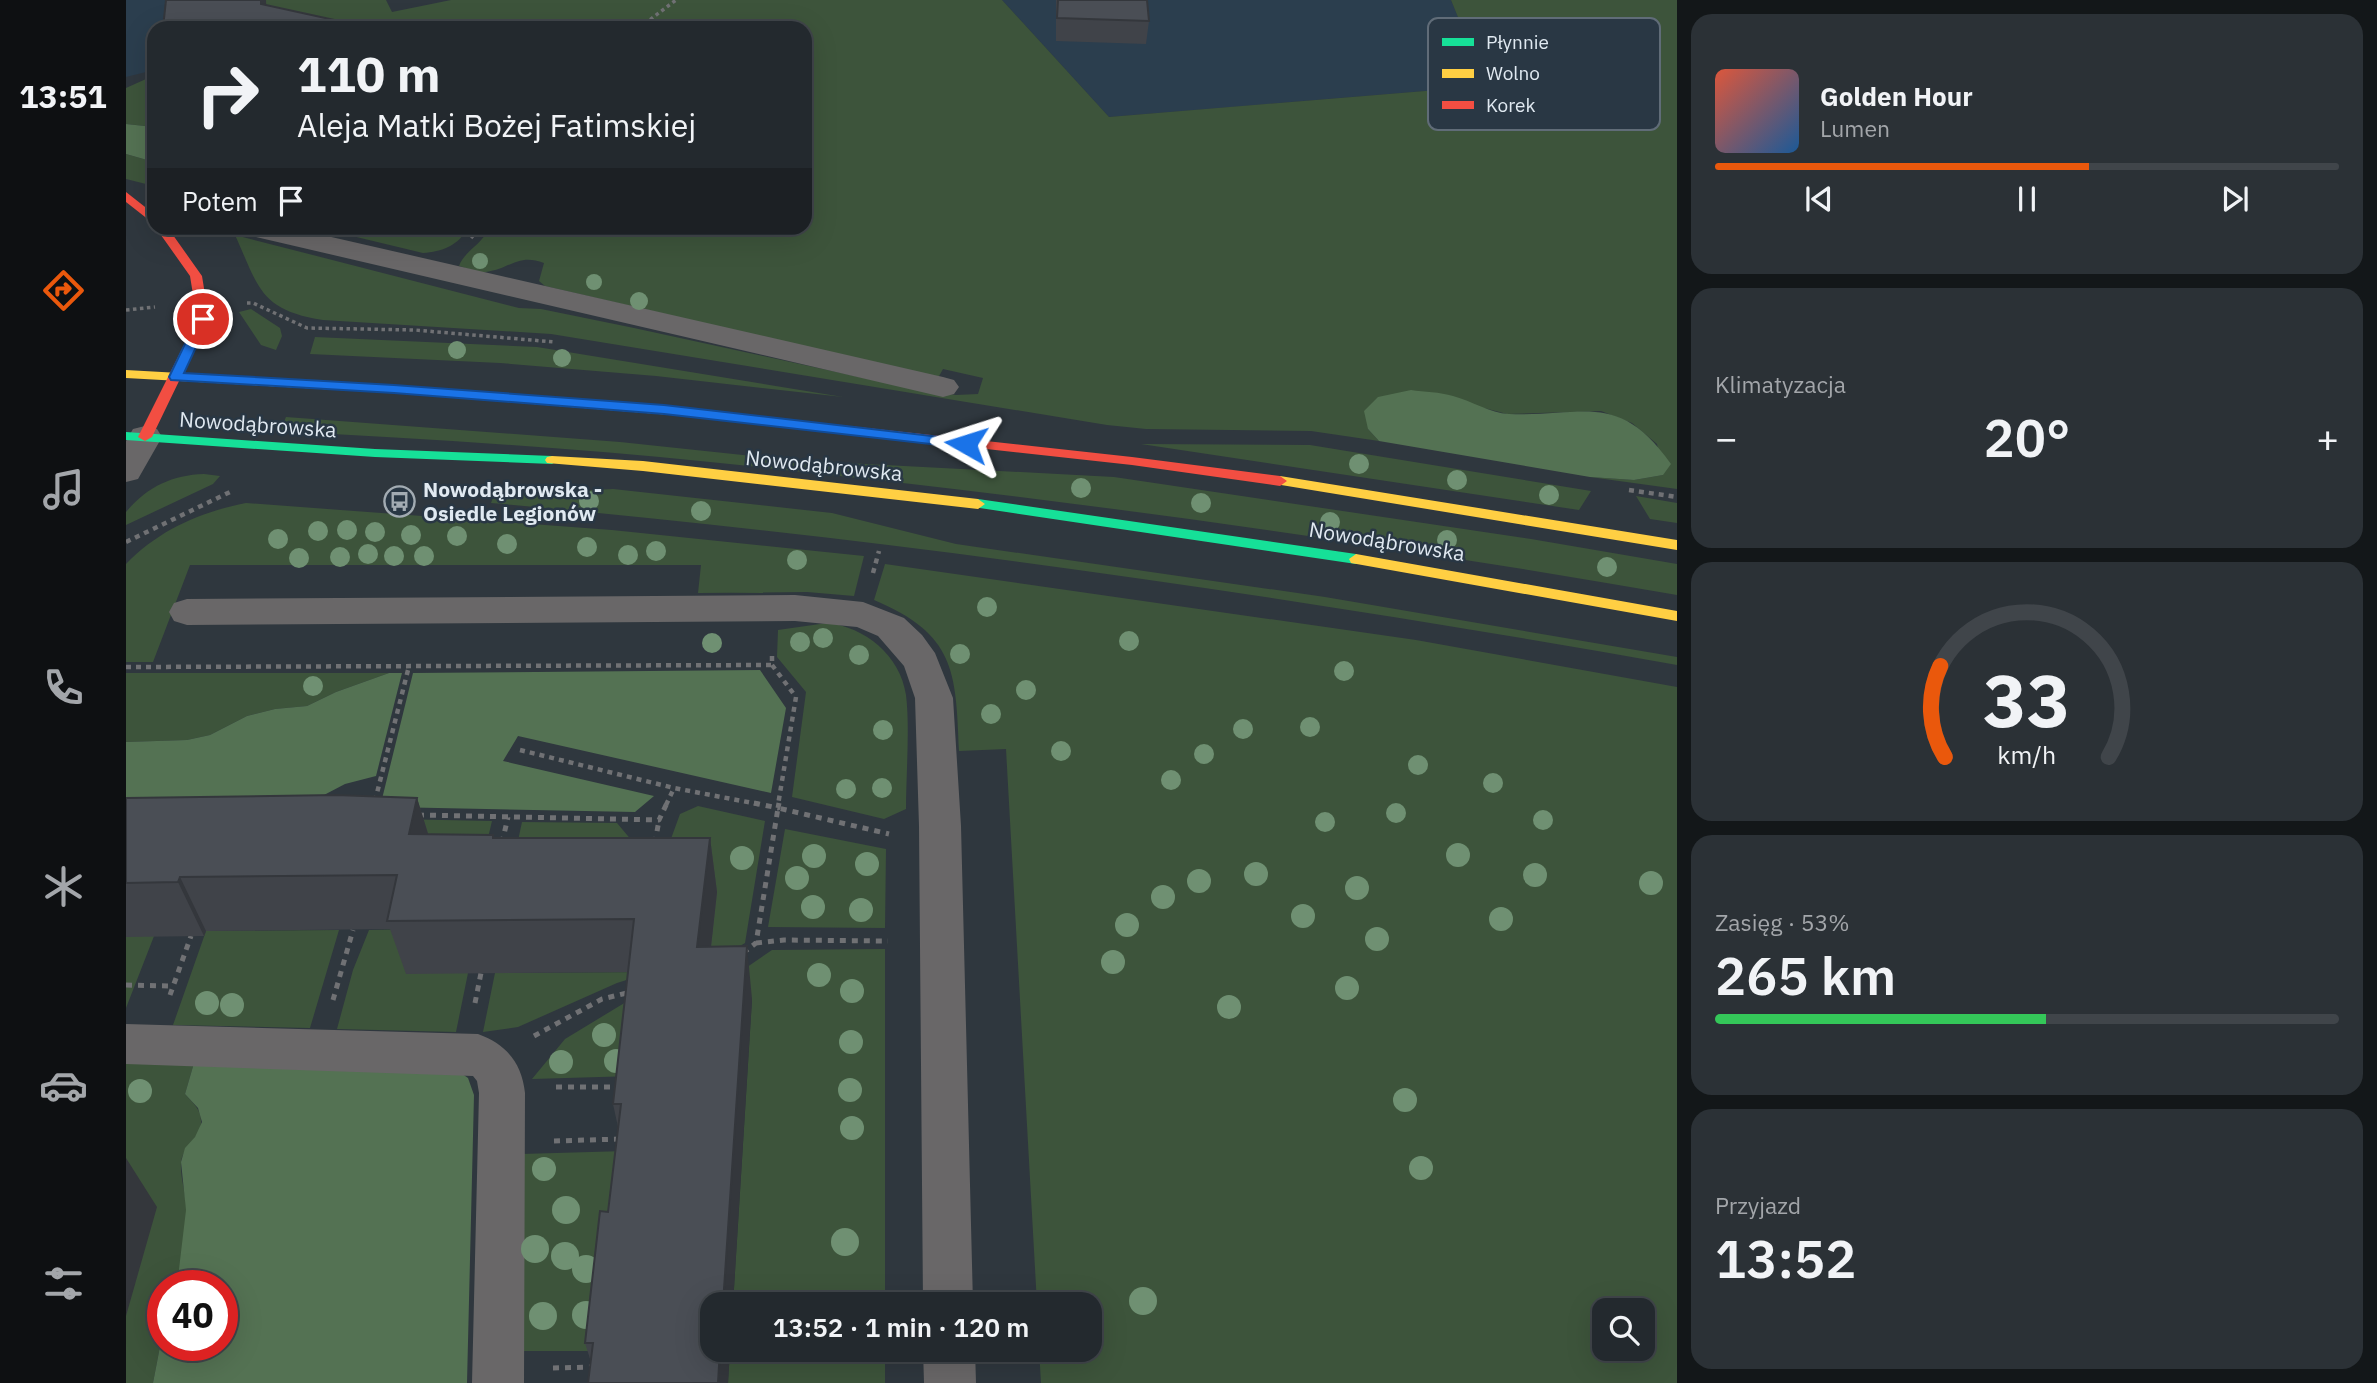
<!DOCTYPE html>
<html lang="pl">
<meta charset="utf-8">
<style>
body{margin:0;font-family:"IBM Plex Sans",sans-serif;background:#2b3136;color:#f1f3f6;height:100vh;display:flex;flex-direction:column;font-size:26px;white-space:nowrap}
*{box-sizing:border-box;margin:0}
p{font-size:23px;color:#a3a6aa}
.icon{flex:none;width:38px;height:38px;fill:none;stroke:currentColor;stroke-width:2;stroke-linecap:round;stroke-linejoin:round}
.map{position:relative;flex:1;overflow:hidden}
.details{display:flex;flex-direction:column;gap:14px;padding:14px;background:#131719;width:700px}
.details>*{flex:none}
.hud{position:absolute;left:21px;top:21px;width:665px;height:214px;border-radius:21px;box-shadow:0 7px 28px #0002,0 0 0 2px #40454a;background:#23292e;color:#f1f3f6;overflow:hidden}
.controls{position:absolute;left:1466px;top:1298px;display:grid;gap:14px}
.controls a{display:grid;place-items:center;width:63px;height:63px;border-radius:14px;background:#23292e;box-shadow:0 7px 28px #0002,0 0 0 2px #40454a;font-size:35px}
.speed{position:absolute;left:21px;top:1270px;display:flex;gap:14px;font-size:35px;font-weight:700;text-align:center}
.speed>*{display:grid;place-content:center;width:91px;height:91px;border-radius:50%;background:#23292e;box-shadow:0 7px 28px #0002,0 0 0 2px #40454a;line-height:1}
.speed .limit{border:10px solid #d22;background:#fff;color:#111}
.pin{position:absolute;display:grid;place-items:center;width:60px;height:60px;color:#fff;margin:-30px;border:4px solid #fff;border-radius:50%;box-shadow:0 2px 7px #0007}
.me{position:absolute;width:77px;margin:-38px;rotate:276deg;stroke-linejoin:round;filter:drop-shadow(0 0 5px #0008)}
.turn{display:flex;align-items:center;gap:24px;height:147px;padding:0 35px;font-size:32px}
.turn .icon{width:91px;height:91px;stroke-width:2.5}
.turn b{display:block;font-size:49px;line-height:60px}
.then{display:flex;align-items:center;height:66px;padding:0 35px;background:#0003;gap:14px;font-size:26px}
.big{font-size:52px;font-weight:600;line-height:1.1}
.details .widget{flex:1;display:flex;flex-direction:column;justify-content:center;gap:10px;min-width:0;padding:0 24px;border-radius:21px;background:#2b3136}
.details .dial{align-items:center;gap:0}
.dial svg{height:182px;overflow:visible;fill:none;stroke:#40454a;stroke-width:7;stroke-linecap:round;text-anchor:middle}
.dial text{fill:#f1f3f6;stroke:none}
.song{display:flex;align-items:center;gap:21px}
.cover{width:84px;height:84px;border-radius:10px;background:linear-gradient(135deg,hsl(10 70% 55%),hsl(210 70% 35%))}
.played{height:7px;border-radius:4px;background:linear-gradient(90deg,#ea580c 60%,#40454a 60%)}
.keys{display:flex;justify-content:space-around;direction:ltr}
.heat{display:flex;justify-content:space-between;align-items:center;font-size:38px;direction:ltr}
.charge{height:10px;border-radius:5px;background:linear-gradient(90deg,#34c759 53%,#40454a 0)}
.trip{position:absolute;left:574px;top:1292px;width:402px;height:70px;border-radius:21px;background:#23292e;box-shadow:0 7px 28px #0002,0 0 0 2px #40454a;font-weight:600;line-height:70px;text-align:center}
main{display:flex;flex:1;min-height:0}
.menu{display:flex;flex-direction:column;width:126px;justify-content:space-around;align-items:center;background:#0e1012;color:#a3a6aa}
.menu .icon{width:49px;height:49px}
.menu .active{color:#ea580c}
.menu b{font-size:32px;color:#f1f3f6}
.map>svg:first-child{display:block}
.built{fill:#2b3e4e}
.green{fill:#3d543b;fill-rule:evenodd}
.forest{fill:#547253}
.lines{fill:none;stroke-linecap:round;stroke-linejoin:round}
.path-far2{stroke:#707174;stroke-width:3.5;stroke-dasharray:3.5 3.5;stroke-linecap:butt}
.path-far1{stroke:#707174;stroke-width:4.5;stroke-dasharray:5 5;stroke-linecap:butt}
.path{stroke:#707174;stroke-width:5;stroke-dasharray:6 6;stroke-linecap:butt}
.street{fill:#696768;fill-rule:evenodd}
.fast{fill:#16e098;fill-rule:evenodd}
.slow{fill:#ffcf43;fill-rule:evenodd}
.jam{fill:#f24e42;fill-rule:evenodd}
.tree{fill:#6f9072}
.wall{fill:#404349}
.shaded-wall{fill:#34373c}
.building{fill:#4a4e55;stroke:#34373c;stroke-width:2}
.route{fill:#1a73e8;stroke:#114b97;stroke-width:2}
.labels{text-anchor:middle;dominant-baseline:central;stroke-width:5;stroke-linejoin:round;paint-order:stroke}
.street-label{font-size:21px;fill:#e0e9f1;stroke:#293744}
.poi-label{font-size:21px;font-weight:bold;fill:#e0e9f1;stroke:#293744;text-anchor:start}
.key{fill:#293744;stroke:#606c78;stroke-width:2}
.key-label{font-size:19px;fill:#e0e9f1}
</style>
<main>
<nav class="menu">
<b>13:51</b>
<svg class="icon active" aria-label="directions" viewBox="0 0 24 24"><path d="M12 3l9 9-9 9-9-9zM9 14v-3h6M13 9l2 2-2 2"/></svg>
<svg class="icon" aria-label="music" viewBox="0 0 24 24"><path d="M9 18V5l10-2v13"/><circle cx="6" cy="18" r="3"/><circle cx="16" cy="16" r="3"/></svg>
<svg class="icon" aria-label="phone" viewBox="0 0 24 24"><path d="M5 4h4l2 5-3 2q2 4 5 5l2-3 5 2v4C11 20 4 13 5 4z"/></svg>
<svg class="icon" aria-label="climate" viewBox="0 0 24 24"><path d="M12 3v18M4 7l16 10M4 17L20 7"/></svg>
<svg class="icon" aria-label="car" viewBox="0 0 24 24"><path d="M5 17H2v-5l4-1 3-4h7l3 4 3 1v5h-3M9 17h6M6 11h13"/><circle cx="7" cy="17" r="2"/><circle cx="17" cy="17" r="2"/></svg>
<svg class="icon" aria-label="filters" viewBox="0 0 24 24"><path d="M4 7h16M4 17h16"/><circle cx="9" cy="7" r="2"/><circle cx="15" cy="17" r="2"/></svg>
</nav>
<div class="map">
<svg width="1551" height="1383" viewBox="0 0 1551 1383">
<rect width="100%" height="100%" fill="#2f373e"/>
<path class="built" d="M0,0h139v28h-111v42l-28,7z
M876,0h449l36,86 -378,31z"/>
<path class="green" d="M121,0h139l6,12 59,-12h551l107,117 377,-31 -35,-86h226v489l-87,-12 44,3 29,-5 -6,-31 -25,-21 -31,-12 -94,3 -23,-6 -116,21 11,12 -68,-10 -165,-2 -39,-4 -556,-91 -228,-14c-63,-10 -64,-32 -88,-85l284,73 22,1 93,19 276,60 46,7 22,-1 5,-16 -40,-9 -5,9 -393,-92 -6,-5 5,-18c-26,-10 -34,6 -58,9 -9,1 -19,-4 -27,-6 6,-16 23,-21 30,-38h316v-200h-559z
M28,78v49l-28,-3v-36l20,-9z
M0,154l28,8v24l-28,-7z
M193,228h148c-7,17 -26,24 -44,25z
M125,309l29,19 2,8 -6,14 -15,-5 -22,-33z
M189,337l222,10 306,50 -187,-21 -156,-13 -190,-9z
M160,417l334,25 170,18 324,17 417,62 146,25v31c-320,-56 -643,-100 -967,-133 -143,-15 -287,-23 -430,-31z
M1015,444l169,1 281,46 -12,19z
M78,474l16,2 -7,8 -87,41v-13c21,-25 46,-37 78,-38z
M487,489l219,24 124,31 369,53 352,60v8c-393,-70 -788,-127 -1186,-162l3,-8z
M1510,496l41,7v20l-27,-4z
M120,503l366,27 252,26 -10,40 -47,-4 -109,1 3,-28h-511l-37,97h-27v-98c33,-34 74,-52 120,-61z
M759,564l531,76 261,47v696h-636l-2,-34h51v-45h-53l-31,-555 -47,2c-3,-80 -4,-117 -85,-151zM1479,1311h38v38h-38z
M701,623c38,4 73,32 79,72 4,32 0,80 0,114l-22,10 -92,-22 14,-105 -29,-35 1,-27z
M0,673h263l-53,19 -29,14 -32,3 -28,7 -37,19 -23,5 -61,2z
M572,806l67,15 -20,122 -42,25 9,-33 4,-43 -48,-45 12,-33z
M268,819l98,2 -17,72z
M396,822l95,1 21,25 -131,44z
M659,829l101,20 -1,79 -117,-1z
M289,929l53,44 -12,59 -119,-3 16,-59 16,-40z
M213,930l-29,98 -137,-3 33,-94z
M0,931h30l-30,77z
M759,949v355h-152l19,-304h-53l73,-50z
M526,972l-35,11 -99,44 -35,5 12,-59z
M500,1002l8,74 -102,3 33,-40z
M0,1062l68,1 -9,31c7,8 16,15 16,27 1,16 -19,25 -20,42 -1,16 6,33 5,48 0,24 -2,52 -9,75h-14v45l-10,52h-27z
M500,1151l-16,200h-89v-197z
M604,1349h155v34h-157z"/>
<path class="forest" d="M0,124l28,3v35l-28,-8z
M1285,390c13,2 29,2 42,6 19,5 37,17 56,18 76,3 109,-24 162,50l-8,11 -29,5 -44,-3 -211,-36 -11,-12 -4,-18 14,-14z
M634,670l26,38 -15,85 -253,-57 -15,25 151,35 -19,16 -246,-5 -7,-8 31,-126z
M263,673h13l-26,103 -31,8 -21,11 -21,3 -28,-2 -33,5 -116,43v-102l61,-2 23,-5 37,-19 28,-7 32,-3 29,-14z
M68,1063l264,8 10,7 6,17 -7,288h-314l10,-52v15h59v-60h-45l9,-76 -5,-48 4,-14 10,-11 7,-15 -4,-14 -13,-14z"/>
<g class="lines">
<path class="path-far2" d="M513,28l37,-28
M345,238l9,-10
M121,303h6l54,25 108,2 139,12
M0,310l29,-3"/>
<path class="path-far1" d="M1503,490l48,7
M0,542l104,-50
M747,573l6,-22
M646,665l24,32 -18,108
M0,667l646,-2v-12
M394,750l154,38 89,17
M249,801l34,-135
M540,805l8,-17"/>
<path class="path" d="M628,803l24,5 1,-5
M292,815l241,5 8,-17
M376,843l6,-26
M529,843l4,-23
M630,943l28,-3 104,1
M617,953l13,-10 22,-135 111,26
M0,985l47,1
M44,995l21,-59
M207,1000l20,-70
M349,1003l6,-30
M408,1036l68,-37 29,-7
M430,1087h65
M428,1141l68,-2
M427,1368l40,-1"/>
<path class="street" d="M116,228h50l651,149 11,3 5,7 -5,7 -11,3 -687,-160 -10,-3z
M19,426l12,3 5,8 -24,42 -12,3v-41l7,-12z
M669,595l68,7 41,16 18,17 13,18 18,45 8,128 12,478h-50l-4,-478 -4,-128 -11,-32 -26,-30 -21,-9 -62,-6 -608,4 -13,-4 -5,-9 5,-9 13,-4z
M0,1024l352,10c28,10 44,29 47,59l-1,290h-52l7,-290 -2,-12 -4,-5 -347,-12z
M797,1349h52l1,34h-52z"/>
<path class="fast" d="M0,432l249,17 177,7 7,4 -7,4 -177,-7 -249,-17z
M852,499l378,55 7,5 -7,5 -383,-57 -2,-3 2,-3z"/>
<path class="slow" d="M0,370l268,15 290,23 7,4 -7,4 -290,-23 -268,-15z
M426,456l91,5 335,38 7,5 -7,5 -335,-38 -96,-8 -2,-3 2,-3z
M1154,476l397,64v10l-402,-66 -2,-3z
M1230,554l321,57v10l-326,-58 -2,-4z"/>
<path class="jam" d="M0,192l28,22v10l-28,-22z
M30,228h12l34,48 7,43 -57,118 -7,4 -7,-4 59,-118 -7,-43z
M558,408l448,49 148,19 7,5 -7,5 -148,-21 -453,-50 -2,-3z"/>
</g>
<g class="tree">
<circle cx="354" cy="261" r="8"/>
<circle cx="468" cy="282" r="8"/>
<circle cx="513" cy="301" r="9"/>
<circle cx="331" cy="350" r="9"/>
<circle cx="436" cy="358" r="9"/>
<circle cx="1233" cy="464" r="10"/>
<circle cx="1331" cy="480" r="10"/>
<circle cx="955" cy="488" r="10"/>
<circle cx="1423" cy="495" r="10"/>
<circle cx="463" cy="501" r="10"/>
<circle cx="1075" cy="503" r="10"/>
<circle cx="575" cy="511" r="10"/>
<circle cx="1204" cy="522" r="10"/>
<circle cx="221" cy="530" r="10"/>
<circle cx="192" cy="531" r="10"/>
<circle cx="249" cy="532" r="10"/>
<circle cx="285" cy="535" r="10"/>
<circle cx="331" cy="536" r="10"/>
<circle cx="152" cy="539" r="10"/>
<circle cx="1321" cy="540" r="10"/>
<circle cx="381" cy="544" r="10"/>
<circle cx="461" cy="547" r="10"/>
<circle cx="530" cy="551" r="10"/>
<circle cx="242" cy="554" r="10"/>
<circle cx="502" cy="555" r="10"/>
<circle cx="268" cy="556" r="10"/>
<circle cx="298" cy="556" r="10"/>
<circle cx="214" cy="557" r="10"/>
<circle cx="173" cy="558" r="10"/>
<circle cx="671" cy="560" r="10"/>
<circle cx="1481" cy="567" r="10"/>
<circle cx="861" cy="607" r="10"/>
<circle cx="697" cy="638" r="10"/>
<circle cx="1003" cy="641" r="10"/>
<circle cx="674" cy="642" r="10"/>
<circle cx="586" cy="643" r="10"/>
<circle cx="834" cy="654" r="10"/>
<circle cx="733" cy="655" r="10"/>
<circle cx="1218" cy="671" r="10"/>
<circle cx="187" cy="686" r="10"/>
<circle cx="900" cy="690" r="10"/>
<circle cx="865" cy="714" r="10"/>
<circle cx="1184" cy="727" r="10"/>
<circle cx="1117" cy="729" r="10"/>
<circle cx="757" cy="730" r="10"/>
<circle cx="935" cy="751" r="10"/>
<circle cx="1078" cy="754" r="10"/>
<circle cx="1292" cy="765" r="10"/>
<circle cx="1045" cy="780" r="10"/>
<circle cx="1367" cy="783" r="10"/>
<circle cx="756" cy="788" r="10"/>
<circle cx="720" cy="789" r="10"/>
<circle cx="1270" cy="813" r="10"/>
<circle cx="1417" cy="820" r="10"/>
<circle cx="1199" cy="822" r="10"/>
<circle cx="1332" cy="855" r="12"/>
<circle cx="688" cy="856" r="12"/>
<circle cx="616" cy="858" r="12"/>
<circle cx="741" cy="864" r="12"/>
<circle cx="1130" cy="874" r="12"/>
<circle cx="1409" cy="875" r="12"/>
<circle cx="671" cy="878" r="12"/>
<circle cx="1073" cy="881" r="12"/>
<circle cx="1525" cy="883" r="12"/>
<circle cx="1231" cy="888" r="12"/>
<circle cx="1037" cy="897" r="12"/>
<circle cx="687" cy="907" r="12"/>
<circle cx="735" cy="910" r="12"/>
<circle cx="1177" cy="916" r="12"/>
<circle cx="1375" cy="919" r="12"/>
<circle cx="1001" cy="925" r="12"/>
<circle cx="1251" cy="939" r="12"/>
<circle cx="987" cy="962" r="12"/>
<circle cx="693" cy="975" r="12"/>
<circle cx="1221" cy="988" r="12"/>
<circle cx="726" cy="991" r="12"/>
<circle cx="81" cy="1003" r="12"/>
<circle cx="106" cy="1005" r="12"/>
<circle cx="1103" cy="1007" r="12"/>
<circle cx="478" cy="1035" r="12"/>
<circle cx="725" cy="1042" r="12"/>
<circle cx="490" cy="1061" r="12"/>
<circle cx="435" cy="1062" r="12"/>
<circle cx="724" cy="1090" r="12"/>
<circle cx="14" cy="1091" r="12"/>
<circle cx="1279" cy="1100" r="12"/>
<circle cx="726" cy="1128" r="12"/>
<circle cx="1295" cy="1168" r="12"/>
<circle cx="418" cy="1169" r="12"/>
<circle cx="440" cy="1210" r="14"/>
<circle cx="719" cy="1242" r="14"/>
<circle cx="409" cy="1249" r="14"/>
<circle cx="439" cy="1256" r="14"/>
<circle cx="460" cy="1269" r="14"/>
<circle cx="1017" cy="1301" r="14"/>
<circle cx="460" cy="1315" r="14"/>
<circle cx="417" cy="1316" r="14"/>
</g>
<path class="wall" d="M930,0h91l2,21 -3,23 -90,-3z
M0,798h291l11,36 65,1 1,3h216l7,54 -6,55 41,52 -161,363 -6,-19 23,-131 10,-85 -5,-23 15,-132 -222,2 -16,-45 -184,2 -2,5 -78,1z"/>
<path class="shaded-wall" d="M135,0h5l1,25 -6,-21z
M291,798l17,55 -25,-19z
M584,838l7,54 -12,108 -8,-53z
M54,877l26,54 -2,5 -26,-54z
M621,946l5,53 -19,305h-10z
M0,1158l31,49 -31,109z
M594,1349h10l-2,34h-10z"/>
<path class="building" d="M40,0h95v4l110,24h-208z
M932,0h89l2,21 -92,-3z
M210,795l81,3 -8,36 84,1v3h217l-13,109 50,-1 -24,358h-11v45h8l-2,34h-130l5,-40h-8l15,-132 8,1 13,-108h-8l21,-185 -247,2 10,-46 -217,2 -2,5 -52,1v-85z"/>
<path class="route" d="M77,315l6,4 -25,54 210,12 270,20 302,35 7,4 -7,4 -302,-34 -270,-21 -223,-13 -2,-3 28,-58z"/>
<defs>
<symbol id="bus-ring" viewBox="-11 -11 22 22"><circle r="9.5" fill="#293744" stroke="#a2abb2" stroke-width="1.5"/><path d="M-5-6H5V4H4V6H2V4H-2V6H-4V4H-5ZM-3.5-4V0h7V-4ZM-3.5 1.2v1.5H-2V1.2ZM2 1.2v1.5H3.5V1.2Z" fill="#a2abb2"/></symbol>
</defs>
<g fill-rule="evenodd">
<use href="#bus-ring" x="256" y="484" width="35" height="35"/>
</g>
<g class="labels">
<g class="street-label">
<text transform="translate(132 424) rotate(4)">Nowodąbrowska</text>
<text transform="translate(698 465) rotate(6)">Nowodąbrowska</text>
<text transform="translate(1261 541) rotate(9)">Nowodąbrowska</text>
</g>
<g class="poi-label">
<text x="297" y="489">Nowodąbrowska -<tspan x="297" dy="24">Osiedle Legionów</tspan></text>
</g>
</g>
<rect x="1302" y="18" width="232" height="112" rx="10" class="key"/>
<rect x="1316" y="38" width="32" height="8" fill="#16e098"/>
<rect x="1316" y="69" width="32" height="9" fill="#ffcf43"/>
<rect x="1316" y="101" width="32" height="8" fill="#f24e42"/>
<g class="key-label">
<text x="1360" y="49">Płynnie</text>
<text x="1360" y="80">Wolno</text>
<text x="1360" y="112">Korek</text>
</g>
</svg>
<div class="controls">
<a><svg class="icon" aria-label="search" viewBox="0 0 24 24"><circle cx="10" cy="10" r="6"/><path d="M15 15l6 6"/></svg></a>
</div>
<div class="speed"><div class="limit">40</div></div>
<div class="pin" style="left:77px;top:319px;background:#d93025"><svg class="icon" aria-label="arrive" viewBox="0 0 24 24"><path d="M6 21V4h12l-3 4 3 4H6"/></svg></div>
<svg class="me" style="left:840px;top:444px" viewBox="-20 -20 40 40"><path d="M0-17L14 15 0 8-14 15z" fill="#1a73e8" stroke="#fff" stroke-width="4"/></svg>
<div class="trip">13:52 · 1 min · 120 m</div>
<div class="hud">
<div class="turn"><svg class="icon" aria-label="right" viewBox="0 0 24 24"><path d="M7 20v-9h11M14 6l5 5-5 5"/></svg><div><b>110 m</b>Aleja Matki Bożej Fatimskiej</div></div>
<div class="then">Potem<svg class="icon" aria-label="arrive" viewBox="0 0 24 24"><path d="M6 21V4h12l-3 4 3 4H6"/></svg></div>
</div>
</div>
<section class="details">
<div class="widget">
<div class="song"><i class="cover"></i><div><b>Golden Hour</b><p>Lumen</p></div></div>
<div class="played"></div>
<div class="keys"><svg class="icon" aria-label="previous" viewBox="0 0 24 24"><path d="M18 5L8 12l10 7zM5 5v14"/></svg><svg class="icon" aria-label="pause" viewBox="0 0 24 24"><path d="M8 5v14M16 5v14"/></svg><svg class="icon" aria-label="next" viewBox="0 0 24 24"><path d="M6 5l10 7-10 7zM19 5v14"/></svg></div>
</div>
<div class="widget"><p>Klimatyzacja</p>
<div class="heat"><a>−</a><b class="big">20°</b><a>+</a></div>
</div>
<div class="widget dial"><svg viewBox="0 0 100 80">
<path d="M14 69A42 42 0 1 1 86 69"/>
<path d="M14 69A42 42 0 0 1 12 29" stroke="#ea580c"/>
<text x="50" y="56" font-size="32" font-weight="700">33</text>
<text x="50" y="72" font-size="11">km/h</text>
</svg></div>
<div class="widget"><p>Zasięg · 53%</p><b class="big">265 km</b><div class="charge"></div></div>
<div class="widget"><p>Przyjazd</p><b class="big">13:52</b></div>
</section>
</main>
